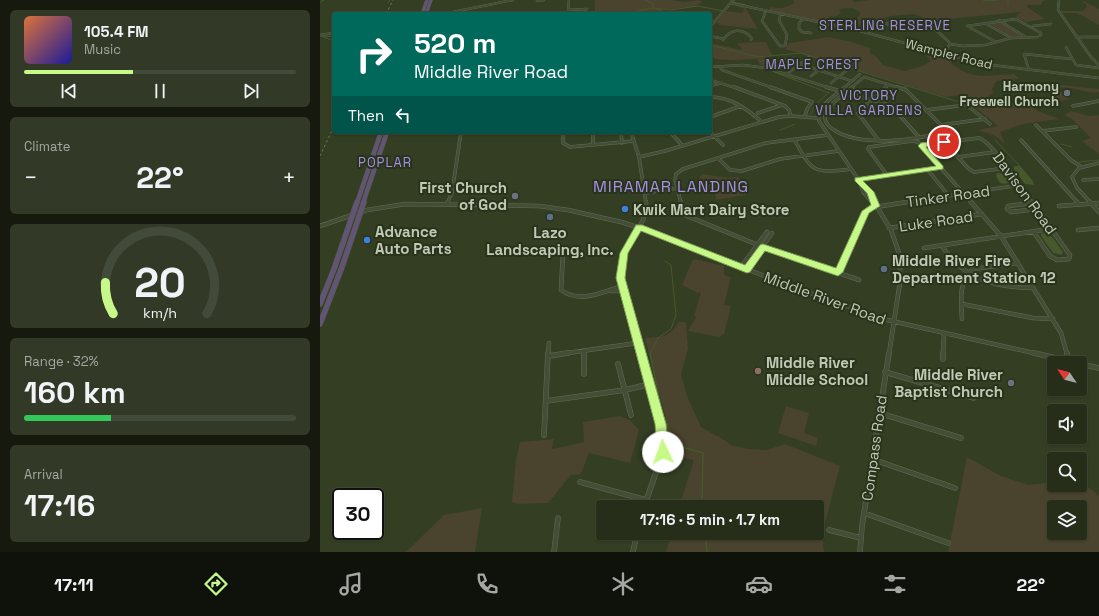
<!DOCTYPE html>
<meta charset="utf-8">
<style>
body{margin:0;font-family:"Space Grotesk",sans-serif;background:#323a27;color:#f1f3f6;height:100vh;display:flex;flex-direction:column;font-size:15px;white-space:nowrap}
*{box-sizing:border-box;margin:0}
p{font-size:13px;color:#a4a8a2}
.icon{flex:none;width:22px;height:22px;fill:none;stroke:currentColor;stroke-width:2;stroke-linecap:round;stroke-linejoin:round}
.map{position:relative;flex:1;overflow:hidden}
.panel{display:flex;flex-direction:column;gap:10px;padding:10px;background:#15190e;width:320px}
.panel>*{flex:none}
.top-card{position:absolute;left:12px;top:12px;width:380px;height:122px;border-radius:4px;box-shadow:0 1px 3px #0004,0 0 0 1px #424a39;background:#00695c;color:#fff;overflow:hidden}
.needle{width:26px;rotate:305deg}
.tools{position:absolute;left:727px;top:356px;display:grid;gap:8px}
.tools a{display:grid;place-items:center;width:40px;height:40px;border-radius:4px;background:#262e1a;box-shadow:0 1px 3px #0004,0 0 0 1px #424a39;font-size:20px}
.speed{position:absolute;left:12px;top:488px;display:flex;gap:8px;font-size:20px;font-weight:700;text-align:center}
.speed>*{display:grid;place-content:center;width:52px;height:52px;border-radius:50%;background:#262e1a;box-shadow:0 1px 3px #0004,0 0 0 1px #424a39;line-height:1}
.speed .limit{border:2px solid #111;border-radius:6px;background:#fff;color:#111}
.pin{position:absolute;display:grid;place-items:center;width:34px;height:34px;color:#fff;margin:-17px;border:2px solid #fff;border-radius:50%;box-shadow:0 1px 4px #0007}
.me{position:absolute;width:44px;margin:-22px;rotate:357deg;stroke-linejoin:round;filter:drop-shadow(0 0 3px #0008)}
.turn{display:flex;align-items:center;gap:14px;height:84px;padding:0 16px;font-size:18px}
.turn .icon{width:52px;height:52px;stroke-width:2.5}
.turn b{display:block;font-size:28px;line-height:34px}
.then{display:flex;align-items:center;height:38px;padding:0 16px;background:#0003;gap:8px;font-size:15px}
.big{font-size:30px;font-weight:700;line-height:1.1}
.panel .card{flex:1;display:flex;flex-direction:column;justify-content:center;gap:6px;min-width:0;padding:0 14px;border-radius:6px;background:#323a27}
.panel .dial{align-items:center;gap:0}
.dial svg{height:104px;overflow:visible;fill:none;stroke:#424a39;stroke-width:7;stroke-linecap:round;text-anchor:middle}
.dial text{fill:#f1f3f6;stroke:none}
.song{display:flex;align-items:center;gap:12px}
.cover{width:48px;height:48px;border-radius:6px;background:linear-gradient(135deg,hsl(20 70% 55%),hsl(240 70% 35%))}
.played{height:4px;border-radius:2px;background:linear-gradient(90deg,#c7f988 40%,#424a39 40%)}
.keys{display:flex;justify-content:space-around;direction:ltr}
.heat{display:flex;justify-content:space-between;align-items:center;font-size:22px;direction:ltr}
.charge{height:6px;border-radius:3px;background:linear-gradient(90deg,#34c759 32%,#424a39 0)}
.trip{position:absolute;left:276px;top:500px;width:228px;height:40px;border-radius:4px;background:#262e1a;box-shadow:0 1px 3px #0004,0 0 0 1px #424a39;font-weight:700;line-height:40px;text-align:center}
.tabs{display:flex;height:64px;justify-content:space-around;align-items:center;background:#0f120a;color:#a4a8a2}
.tabs .icon{width:28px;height:28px}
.tabs .active{color:#c7f988}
.tabs b{font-size:18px;color:#f1f3f6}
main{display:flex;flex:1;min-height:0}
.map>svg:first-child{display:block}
.green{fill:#4a432d;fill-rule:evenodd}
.water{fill:#46582c}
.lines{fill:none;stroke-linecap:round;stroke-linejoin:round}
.stream-far1{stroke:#46582c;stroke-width:1}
.stream{stroke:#46582c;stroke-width:1.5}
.minor-far3-casing{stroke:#626c55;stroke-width:2.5}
.minor-far2-casing{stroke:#626c55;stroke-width:3.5}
.minor-far1-casing{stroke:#626c55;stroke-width:4.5}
.minor-casing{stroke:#626c55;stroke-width:5.5}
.highway-far2-casing{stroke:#4f5942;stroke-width:3.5}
.highway-far1-casing{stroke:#4f5942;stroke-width:5}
.highway-casing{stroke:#4f5942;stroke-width:6}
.minor-far3{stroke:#444e37;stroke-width:2}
.minor-far2{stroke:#444e37;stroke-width:2.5}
.minor-far1{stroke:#444e37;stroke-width:3.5}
.minor{stroke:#444e37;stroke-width:4.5}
.highway-far2{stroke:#625474;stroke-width:3}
.highway-far1{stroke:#625474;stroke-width:4}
.highway{stroke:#625474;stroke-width:5}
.rail{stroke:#697559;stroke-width:1;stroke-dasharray:2.5 2.5;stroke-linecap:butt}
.route{fill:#c7f988;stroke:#81a258}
.worship-dot{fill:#6b7280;stroke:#29331c;stroke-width:1.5}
.shop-dot{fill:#3f7fe0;stroke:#29331c;stroke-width:1.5}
.service-dot{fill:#5c6f8a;stroke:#29331c;stroke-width:1.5}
.education-dot{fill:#8d6e63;stroke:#29331c;stroke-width:1.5}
.labels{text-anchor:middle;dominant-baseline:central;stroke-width:4;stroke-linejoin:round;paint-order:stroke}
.far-neighbourhood-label{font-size:13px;letter-spacing:1px;fill:#a690e2;stroke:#29331c}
.far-street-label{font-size:13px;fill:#bfc9b3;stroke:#29331c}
.far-poi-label{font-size:13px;font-weight:bold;fill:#bfc9b3;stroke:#29331c;text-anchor:end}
.poi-label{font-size:15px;font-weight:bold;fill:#bfc9b3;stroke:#29331c;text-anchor:start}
.street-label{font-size:15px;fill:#bfc9b3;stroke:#29331c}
.neighbourhood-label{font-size:16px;letter-spacing:1px;fill:#a690e2;stroke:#29331c}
</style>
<main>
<section class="panel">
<div class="card">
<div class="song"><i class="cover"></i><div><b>105.4 FM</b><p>Music</p></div></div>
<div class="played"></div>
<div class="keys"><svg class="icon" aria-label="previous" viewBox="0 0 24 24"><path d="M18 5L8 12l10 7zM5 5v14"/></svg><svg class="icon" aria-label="pause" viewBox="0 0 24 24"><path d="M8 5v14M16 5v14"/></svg><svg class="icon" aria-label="next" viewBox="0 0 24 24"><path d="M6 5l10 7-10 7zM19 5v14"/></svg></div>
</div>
<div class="card"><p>Climate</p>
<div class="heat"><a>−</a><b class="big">22°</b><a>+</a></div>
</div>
<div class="card dial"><svg viewBox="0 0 100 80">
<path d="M14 69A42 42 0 1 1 86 69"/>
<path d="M14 69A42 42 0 0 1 8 45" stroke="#c7f988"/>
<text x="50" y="56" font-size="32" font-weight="700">20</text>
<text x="50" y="72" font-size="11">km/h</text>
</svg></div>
<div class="card"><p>Range · 32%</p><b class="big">160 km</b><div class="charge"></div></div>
<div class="card"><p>Arrival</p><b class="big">17:16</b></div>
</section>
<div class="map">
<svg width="779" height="552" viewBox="0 0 779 552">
<rect width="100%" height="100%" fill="#333e23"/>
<path class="green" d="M275,0h76l14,2 13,-2 5,2 -11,5 -29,3 -1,4h-67z
M474,0h58l2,2 15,-2h178l-4,1 -2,4h-14v2l18,12 -19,3 -9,-4 -1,-2 5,-4 -92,9 -15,-7 -23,2 -13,4 -11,-1 -7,6 -14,-3 12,-5 3,-4 -9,-5 -13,1 2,4 -6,4 -5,-1 -2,7 -59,-13 2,-3c11,2 14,1 23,-4z
M764,1l15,8v16l-22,-12h-16l-1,-2h23l4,-4 -1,-3 -4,-2z
M412,4l13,3 13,22 -39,-4v-2h-3l10,-12 16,2 2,-2v-2z
M680,22l21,14 -10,1 -22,-14z
M509,37l23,5 18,6 1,6 5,2 7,9 22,6 17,-5 9,-5 -11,-12 24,7v2l4,2 6,-1 -3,3 1,2c22,17 37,11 62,10l5,5 -22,2 -5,8 1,4 -5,3c19,11 46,10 67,3l-6,-11 2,-4 48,5v3c-12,3 -27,-8 -41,-3l12,10 -38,8c4,5 19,8 27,12l-36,5 -23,8 5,12 -10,-8 -17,-6 20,-4 -38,-31 -14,2 -161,-48 4,-6z
M446,42l6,13 -2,2 -2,10 -8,-2 -3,-6c-12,0 -39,4 -47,-3v-13l31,7v-3l-3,-2v-2z
M751,111l18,5 10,-1v39l-17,-13 9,-3 -19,-19 -8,-4z
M383,174l26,4 9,-1 9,16 -1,2 -30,5 -1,-7 -8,1 -11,-2 4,-16z
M375,259l29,7v9l7,2 -7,28 7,1 -7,28 -5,3 -31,-6 8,-14 -2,-1 7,-24 -3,1 -16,-8 10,-24z
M359,322h7l2,27 -7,25 6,22 14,31 25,14 5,4 17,4 19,1 18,-6 55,22 -18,68 2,18h-158l6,-19h145v-26h-138l15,-47 -25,-6 -3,-35 -21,-81c16,-1 25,0 34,-16z
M466,406l23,7 -5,20 14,5 -2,8 -38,-13z
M300,416l10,4 9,10 -9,33 -41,-10 -8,21 -10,1 -23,28 -30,1 -6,-2 4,-43 4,-17 34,-3 -2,10 32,-7 -1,-20z
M647,457l34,19 27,9 17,-2 4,-8 5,3v7h16l10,5 1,-6 10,5 8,7v56h-151zM734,507h26v26h-26z
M162,508l-7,44h-69l38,-37z"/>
<path class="water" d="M694,166h6l2,2 11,13 1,4 -9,-1 -11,-15z
M677,173l10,1 5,8 -8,2 -4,-1 -4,-7z
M724,233c10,2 13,12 19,19l-1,3 -9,-2 -12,-17v-2z"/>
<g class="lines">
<path class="stream-far1" d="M325,0l9,4 -1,3
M415,0l-2,2 13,3
M688,0v6
M663,1l16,-1
M0,2l4,-2
M68,3l2,-3
M333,8l17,2 28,-4 25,5
M333,8l8,2 -5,4
M407,9l2,-2
M303,14l30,-6
M1,36l13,5
M4,37l10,-1
M390,45l44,11 15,1
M449,56l32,-3 158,49
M448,59l4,9
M441,62l6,-3
M454,72l55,21
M584,87h4
M491,114l4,-9 12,-11
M460,130l15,-6
M675,140l25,26
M741,144l11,3
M759,162l20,-2
M330,354l8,-16 13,-9 5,-14 -5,-50 -6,-4"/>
<path class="stream" d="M330,353l12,59 13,33 28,8 -1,54
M385,533l2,19"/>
<defs>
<path id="minor-far3" d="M739,0l-1,10 33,47 8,8
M217,1l7,-1
M411,3l129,28 123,33 116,14
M248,10l19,-1
M446,10l-4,11 18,25h5l2,-11 -8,-15 2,-7
M248,11l1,-11
M248,13l19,-1
M123,14l70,-14
M484,18l-5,5v6l3,3 9,1
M679,20l26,17
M606,21l23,21 1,2 -7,10
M665,23l26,15
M713,26l18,-2
M390,27l23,-27
M546,32c13,-8 30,-12 46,-11l6,6 -14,1 -17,-4
M0,35l14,-2
M390,36l14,3
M756,37h23
M403,40c8,-11 19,-13 29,-2l-1,2
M630,44l13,2 22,-1 26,-7 26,-1 4,-2v-2l-25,-14 -49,7 29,16
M746,47l10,18 23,3
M462,60l18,4 52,17
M464,65l-1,-5 10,-2
M390,67l33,-2 23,3 64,20
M400,67l2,3 51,18
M709,70l-5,-16 48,5
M467,74l22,-17
M491,76l16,-12
M390,80l26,8
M511,83l16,-13
M390,86l12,-3
M524,88l16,-14
M531,88l13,-11 36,11
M565,88l4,-4"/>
<path id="minor-far2" d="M414,87l51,19 4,4 2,6
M450,87l42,15 -5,7 -2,7
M506,87l60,17 8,5 24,27
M525,87c-10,9 -29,19 -26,34l39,58 12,13 5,11
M533,87c-9,7 -25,17 -28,29 -1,7 4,11 9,14 25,17 83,11 111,1l-1,-3 -38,-38 -9,-3
M390,97c21,0 37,12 52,25
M753,106l26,-5
M606,110l41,-5 23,19
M438,113l24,-8
M390,117l31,-11
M621,125l44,-6
M716,125l35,35 9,6
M722,131l34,-4
M243,132v11l7,4 64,-6
M273,132v13
M301,132l1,11
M311,132l8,25 7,46
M350,132l13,14
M390,132l13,13
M474,139c18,33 19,35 57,30
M701,140l57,63
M559,141l-21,-28 28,-26
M624,142l24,26 6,4 33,-4
M601,145l58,-7c13,3 44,52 53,65
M319,157l26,-6 114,-34 12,-1 27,2
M638,157l37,-5
M398,158l12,12 12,1 38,-12 58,-8
M607,169l22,27
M567,175l-19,-26 1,-2 43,-6 6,1 54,61
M538,179l83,-11
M763,180l16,-1
M541,186l2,6 8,9
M325,193l32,-5
M127,203l5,-10 9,-61
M361,203l-6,-24 1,-5 7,-5 83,-26 62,-8
M581,203l118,-18
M771,203l-14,-15 -5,-11 7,-9 20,-5
M777,203h2"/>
<path id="minor-far1" d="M361,202l3,12 3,2 76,31 96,33
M554,202l17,28 9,26v26l-11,72
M651,202l30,34 60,97 6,21
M712,202l38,53 -1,4 -12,1 -7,-4 -17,-25
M757,202l2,2
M770,202l9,10
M712,203l-24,3 -1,3 4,3 25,-3
M127,204l1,-2
M739,206l40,-3
M0,226l47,-16 38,-6 134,2 29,4 53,12 32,10 134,53 100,35 151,34
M569,228l93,-14
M758,230l21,-2
M622,246c22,34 53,41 91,42
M604,248l126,-19
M243,252l-2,38c19,14 42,2 61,-4
M421,267l26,-35
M427,269l25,-36
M518,273l28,-62 3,-3 38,-6
M291,291h11
M642,304l71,14 20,1
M642,319c-1,-19 -4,-36 11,-50l45,-6
M264,350v4
M228,354l1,-11
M241,354l76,-11
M321,354l-21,-76 4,-25 19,-33 3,-10v-8
M623,354l1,-20"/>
<path id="minor" d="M264,353v21
M321,353l20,71 2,28 -19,55
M714,353l43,10
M747,353l2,8
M229,356l19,-3
M623,359v-6
M298,364l13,51
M760,364l19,4
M565,372l89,26
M226,401l79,-11 25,-6
M559,413l82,25
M224,435l4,-82
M552,459l83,29
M260,482l66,18
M544,513l84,30
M509,530l32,8
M234,552l4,-34
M313,552l4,-19
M540,552l2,-26 27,-173"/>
<path id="highway-far2" d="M102,14l5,-14
M106,14l5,-14"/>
<path id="highway-far1" d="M37,203l24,-71
M43,203l24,-71"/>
<path id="highway" d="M0,304l14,-35 23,-67
M0,324l22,-57 22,-65"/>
</defs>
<use href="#minor-far3" class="minor-far3-casing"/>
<use href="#minor-far2" class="minor-far2-casing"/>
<use href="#minor-far1" class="minor-far1-casing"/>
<use href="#minor" class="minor-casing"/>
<use href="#highway-far2" class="highway-far2-casing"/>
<use href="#highway-far1" class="highway-far1-casing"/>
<use href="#highway" class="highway-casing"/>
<use href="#minor-far3" class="minor-far3"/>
<use href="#minor-far2" class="minor-far2"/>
<use href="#minor-far1" class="minor-far1"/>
<use href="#minor" class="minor"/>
<use href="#highway-far2" class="highway-far2"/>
<use href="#highway-far1" class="highway-far1"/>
<use href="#highway" class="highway"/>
<path class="rail" d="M66,14l7,-14
M0,156l14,-30"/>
</g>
<path class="route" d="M624,140l4,2 -1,2 -21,3 17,19v3l-80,12 11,11 6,14 -11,7 -26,59 -5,4 -73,-25 -15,21 -3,1 -106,-42 -13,22 -3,25 41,146 3,28 -2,4 -4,2 -5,-2 -1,-4 -2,-28 -39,-146 4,-25 16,-28h6l103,40 15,-20 3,-1 73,24 26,-57 9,-6 -4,-12 -12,-12v-3l81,-12 -18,-20 3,-3z"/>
<g class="worship-dot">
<circle cx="747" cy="93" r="4"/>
<circle cx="195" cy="196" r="4"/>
<circle cx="691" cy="383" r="4"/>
</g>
<g class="shop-dot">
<circle cx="305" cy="209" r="4"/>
<circle cx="47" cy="240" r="4"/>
</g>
<g class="service-dot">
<circle cx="230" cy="217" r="4"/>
<circle cx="564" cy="269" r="4"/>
</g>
<circle class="education-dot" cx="438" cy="371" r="4"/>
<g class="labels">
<g class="far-neighbourhood-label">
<text x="565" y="25">STERLING RESERVE</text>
<text x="493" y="64">MAPLE CREST</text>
<text x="549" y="95">VICTORY<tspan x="549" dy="15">VILLA GARDENS</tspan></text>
<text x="65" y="162">POPLAR</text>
</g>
<g class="far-street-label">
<text transform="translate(629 54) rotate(14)">Wampler Road</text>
</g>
<g class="far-poi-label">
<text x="739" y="86">Harmony<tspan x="739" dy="15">Freewell Church</tspan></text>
</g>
<g class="poi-label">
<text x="187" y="187" text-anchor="end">First Church<tspan x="187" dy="17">of God</tspan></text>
<text x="313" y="209">Kwik Mart Dairy Store</text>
<text x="55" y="231">Advance<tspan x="55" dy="17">Auto Parts</tspan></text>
<text x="230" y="232" text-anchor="middle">Lazo<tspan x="230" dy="17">Landscaping, Inc.</tspan></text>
<text x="572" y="260">Middle River Fire<tspan x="572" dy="17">Department Station 12</tspan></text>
<text x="446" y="362">Middle River<tspan x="446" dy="17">Middle School</tspan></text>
<text x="683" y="374" text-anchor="end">Middle River<tspan x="683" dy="17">Baptist Church</tspan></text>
</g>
<g class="street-label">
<text transform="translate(705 193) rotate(54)">Davison Road</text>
<text transform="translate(628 196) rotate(-8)">Tinker Road</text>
<text transform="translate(616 221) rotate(-8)">Luke Road</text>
<text transform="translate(505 298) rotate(20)">Middle River Road</text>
<text transform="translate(554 448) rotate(-82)">Compass Road</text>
</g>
<g class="neighbourhood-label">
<text x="351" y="186">MIRAMAR LANDING</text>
</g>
</g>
</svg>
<div class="tools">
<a><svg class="needle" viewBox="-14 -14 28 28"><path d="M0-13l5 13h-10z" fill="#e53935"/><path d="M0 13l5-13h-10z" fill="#a4a8a2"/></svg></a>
<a><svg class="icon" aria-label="sound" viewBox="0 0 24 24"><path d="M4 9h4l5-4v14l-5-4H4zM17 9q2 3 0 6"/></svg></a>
<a><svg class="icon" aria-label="search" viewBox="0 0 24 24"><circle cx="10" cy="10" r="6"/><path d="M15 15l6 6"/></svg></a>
<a><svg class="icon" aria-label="layers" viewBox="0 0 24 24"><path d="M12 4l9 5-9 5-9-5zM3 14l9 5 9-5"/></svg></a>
</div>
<div class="speed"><div class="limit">30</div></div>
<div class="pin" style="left:624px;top:142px;background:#d93025"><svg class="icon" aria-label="arrive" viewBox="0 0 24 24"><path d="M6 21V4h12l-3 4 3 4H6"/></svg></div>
<svg class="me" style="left:343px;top:452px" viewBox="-20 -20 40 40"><circle r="19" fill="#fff"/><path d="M0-13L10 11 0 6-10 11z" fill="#c7f988"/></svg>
<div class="trip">17:16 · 5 min · 1.7 km</div>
<div class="top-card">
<div class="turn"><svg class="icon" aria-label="right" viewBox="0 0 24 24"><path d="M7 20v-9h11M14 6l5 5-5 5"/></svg><div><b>520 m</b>Middle River Road</div></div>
<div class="then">Then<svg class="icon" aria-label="left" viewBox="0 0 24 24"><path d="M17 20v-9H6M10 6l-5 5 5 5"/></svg></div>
</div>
</div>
</main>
<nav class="tabs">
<b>17:11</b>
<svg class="icon active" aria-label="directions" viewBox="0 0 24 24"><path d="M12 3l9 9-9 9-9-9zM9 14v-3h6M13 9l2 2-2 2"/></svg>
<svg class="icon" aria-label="music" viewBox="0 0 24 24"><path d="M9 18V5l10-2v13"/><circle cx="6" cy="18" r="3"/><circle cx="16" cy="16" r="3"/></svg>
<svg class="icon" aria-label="phone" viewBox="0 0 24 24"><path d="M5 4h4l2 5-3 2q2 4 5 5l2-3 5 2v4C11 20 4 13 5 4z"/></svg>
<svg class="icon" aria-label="climate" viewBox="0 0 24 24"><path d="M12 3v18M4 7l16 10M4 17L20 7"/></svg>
<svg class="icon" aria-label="car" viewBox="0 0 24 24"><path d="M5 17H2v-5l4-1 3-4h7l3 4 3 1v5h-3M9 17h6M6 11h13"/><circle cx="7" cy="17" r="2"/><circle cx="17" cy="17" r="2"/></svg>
<svg class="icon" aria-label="filters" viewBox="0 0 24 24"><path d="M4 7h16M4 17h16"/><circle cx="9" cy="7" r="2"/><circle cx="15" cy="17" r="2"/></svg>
<b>22°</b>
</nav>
